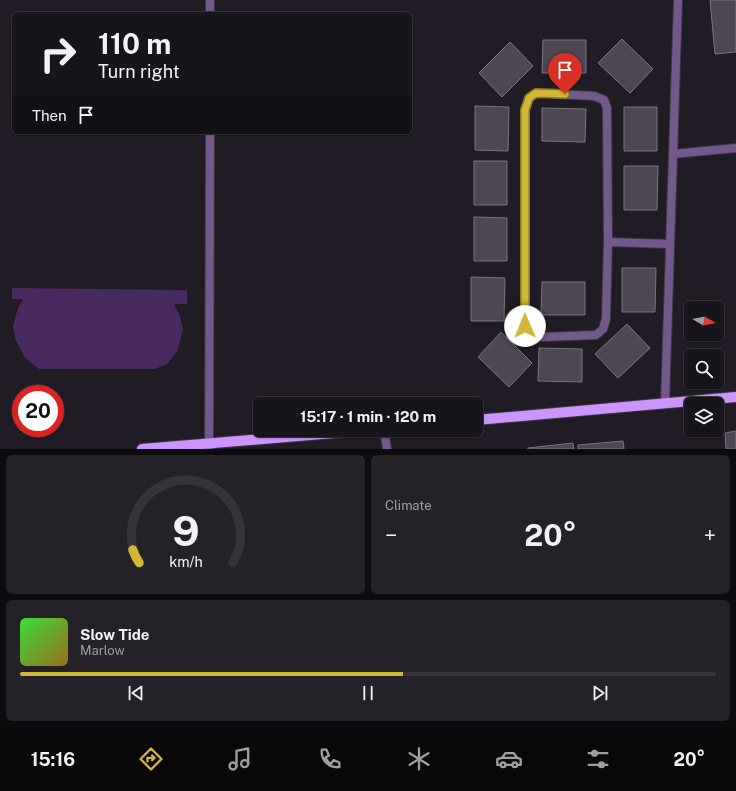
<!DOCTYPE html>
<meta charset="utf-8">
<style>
body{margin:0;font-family:"Public Sans",sans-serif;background:#252128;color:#f1f3f6;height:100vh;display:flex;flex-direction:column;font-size:15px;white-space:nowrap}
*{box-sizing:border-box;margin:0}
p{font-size:13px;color:#9f9ea3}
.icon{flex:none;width:22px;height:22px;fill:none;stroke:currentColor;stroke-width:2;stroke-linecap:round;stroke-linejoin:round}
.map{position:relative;height:449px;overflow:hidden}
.panel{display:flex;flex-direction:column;gap:6px;padding:6px;background:#0d0b0f;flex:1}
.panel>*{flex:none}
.hud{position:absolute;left:12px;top:12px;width:400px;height:122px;border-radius:6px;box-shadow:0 1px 3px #0004,0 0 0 1px #36333a;background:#18141b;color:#f1f3f6;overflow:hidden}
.needle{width:26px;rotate:99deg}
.buttons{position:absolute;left:684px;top:301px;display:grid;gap:8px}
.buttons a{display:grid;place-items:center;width:40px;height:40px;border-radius:6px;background:#18141b;box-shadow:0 1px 3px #0004,0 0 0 1px #36333a;font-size:20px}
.speed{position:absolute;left:12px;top:385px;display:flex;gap:8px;font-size:20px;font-weight:700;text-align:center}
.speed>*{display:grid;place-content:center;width:52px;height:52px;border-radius:50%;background:#18141b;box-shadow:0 1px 3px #0004,0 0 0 1px #36333a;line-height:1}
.speed .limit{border:6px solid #d22;background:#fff;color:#111}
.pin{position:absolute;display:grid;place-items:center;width:34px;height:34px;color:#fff;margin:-41px -17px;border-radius:50% 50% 50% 0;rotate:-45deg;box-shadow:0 0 4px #0007}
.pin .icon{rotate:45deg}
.me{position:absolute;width:44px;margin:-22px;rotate:359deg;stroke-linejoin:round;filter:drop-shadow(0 0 3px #0008)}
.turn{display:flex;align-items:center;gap:14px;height:84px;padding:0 20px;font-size:18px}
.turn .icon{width:52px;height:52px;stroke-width:2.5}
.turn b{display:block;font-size:28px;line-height:34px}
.then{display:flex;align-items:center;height:38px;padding:0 20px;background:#0003;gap:8px;font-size:15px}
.big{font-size:30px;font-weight:700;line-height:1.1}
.panel .card{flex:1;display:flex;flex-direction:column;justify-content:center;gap:6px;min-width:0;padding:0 14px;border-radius:6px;background:#252128}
.panel .dial{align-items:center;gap:0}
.dial svg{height:104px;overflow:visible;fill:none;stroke:#36333a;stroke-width:7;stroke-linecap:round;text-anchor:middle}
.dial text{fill:#f1f3f6;stroke:none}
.song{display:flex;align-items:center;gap:12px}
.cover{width:48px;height:48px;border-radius:6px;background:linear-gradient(135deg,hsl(120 70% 55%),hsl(40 70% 35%))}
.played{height:4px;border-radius:2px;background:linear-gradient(90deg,#d1b736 55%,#36333a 55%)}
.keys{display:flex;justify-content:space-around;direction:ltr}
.heat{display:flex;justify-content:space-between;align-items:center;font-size:22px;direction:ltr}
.panel .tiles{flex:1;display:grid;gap:6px;grid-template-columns:1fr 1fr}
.card:last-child{grid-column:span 2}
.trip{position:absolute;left:253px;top:397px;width:230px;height:40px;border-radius:6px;background:#18141b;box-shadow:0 1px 3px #0004,0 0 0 1px #36333a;font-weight:700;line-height:40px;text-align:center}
.menu{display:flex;height:64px;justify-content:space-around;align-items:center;background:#0a080b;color:#9f9ea3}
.menu .icon{width:28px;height:28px}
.menu .selected{color:#d1b736}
.menu b{font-size:18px;color:#f1f3f6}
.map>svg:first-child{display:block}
.green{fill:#472a5e}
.building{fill:#4c4752;stroke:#7b7581}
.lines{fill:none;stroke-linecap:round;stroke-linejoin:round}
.lane-casing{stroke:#3d3841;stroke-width:10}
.street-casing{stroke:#3d3841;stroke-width:10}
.primary-casing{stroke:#3d3841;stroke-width:12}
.lane{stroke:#73598b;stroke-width:8}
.street{stroke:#73598b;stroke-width:8}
.primary{stroke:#cc94fd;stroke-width:10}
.route-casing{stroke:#887723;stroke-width:10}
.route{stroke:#d1b736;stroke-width:7}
</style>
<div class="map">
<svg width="736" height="449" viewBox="0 0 736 449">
<rect width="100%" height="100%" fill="#201b24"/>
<path class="green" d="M12,288l175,2v14h-13l6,12 3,14 -6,22 -10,12 -12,5h-116l-14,-11 -9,-17 -3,-15 5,-18 5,-9h-11z"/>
<path class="building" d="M710,0h26v52l-21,2z
M622,39l31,30 -23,24 -32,-30z
M543,40h43v33h-44z
M510,42l23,24 -31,31 -23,-24z
M475,106l34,1 -1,44 -33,-1z
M624,107h33v44h-33z
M542,108l44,1 -1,33 -43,-1z
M474,161h33v44h-33z
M624,166h34l-1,44h-33z
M474,217l33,1v43h-33z
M622,268h34l-1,44h-33z
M471,277l34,1 -1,43h-33z
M542,282h43v33h-44z
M627,324l23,24 -32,30 -23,-24z
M501,332l31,31 -23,24 -31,-30z
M539,348l43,1v33l-44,-1z
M736,431v18h-10l-1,-16z
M623,441l1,8h-46v-4z
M573,443l1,6h-46v-1z"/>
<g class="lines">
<defs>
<path id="lane" d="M673,154l63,-6
M608,242l-1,-134 -3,-8 -10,-4 -58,-3 -7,5 -4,12v216l7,8 11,3 53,-2 7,-6 3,-10 2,-77 62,2"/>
<path id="street" d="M210,14v-14
M665,403l13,-403
M384,430l3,19
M209,449l1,-317"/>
<path id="primary" d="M476,420l260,-23
M142,449l227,-19"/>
</defs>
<use href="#lane" class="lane-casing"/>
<use href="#street" class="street-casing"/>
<use href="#primary" class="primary-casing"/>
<use href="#lane" class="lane"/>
<use href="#street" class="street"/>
<use href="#primary" class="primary"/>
</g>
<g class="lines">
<defs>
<path id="route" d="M525,326v-216l4,-12 7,-5 29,1"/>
</defs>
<use href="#route" class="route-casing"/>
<use href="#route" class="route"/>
</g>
</svg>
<div class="buttons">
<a><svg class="needle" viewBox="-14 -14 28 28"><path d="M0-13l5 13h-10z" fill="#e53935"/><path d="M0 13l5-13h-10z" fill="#9f9ea3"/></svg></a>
<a><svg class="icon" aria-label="search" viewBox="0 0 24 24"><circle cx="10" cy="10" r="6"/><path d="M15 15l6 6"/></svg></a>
<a><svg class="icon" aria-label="layers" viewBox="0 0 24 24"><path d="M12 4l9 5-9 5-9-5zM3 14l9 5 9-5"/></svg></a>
</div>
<div class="speed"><div class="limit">20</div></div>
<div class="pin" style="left:565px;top:94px;background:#d93025"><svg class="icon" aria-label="arrive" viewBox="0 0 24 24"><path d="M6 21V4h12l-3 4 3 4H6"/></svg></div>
<svg class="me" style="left:525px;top:326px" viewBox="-20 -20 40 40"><circle r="19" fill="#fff"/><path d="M0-13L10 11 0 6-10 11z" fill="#d1b736"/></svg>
<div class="trip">15:17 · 1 min · 120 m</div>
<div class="hud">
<div class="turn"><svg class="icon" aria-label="right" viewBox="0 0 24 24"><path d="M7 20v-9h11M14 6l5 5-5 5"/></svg><div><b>110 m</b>Turn right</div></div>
<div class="then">Then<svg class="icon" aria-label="arrive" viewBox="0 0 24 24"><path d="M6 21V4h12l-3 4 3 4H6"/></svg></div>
</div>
</div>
<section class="panel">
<div class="tiles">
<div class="card dial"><svg viewBox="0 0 100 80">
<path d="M14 69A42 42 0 1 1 86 69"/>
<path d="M14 69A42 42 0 0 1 9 59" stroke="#d1b736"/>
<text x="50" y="56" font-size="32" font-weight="700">9</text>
<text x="50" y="72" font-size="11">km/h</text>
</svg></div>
<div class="card"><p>Climate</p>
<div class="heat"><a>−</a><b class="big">20°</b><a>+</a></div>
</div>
<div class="card">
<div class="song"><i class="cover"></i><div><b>Slow Tide</b><p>Marlow</p></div></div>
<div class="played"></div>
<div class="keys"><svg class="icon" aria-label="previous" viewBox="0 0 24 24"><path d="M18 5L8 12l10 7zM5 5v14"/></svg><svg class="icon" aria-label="pause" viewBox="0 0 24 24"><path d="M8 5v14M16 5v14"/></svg><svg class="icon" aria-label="next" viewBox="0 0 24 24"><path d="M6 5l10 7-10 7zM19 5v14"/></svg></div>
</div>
</div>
</section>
<nav class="menu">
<b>15:16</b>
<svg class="icon selected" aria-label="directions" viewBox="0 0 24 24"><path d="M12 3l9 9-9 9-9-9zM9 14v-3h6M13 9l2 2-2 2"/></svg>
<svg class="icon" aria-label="music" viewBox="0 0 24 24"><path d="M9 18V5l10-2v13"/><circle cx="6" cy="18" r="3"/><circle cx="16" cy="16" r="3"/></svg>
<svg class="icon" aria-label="phone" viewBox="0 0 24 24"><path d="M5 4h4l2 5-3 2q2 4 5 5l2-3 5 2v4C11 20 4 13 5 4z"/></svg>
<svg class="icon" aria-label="climate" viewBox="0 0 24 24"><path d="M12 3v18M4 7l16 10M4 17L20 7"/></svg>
<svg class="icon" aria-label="car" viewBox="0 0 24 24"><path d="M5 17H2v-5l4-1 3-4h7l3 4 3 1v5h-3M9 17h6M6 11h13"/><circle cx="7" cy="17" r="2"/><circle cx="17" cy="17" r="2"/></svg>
<svg class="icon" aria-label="filters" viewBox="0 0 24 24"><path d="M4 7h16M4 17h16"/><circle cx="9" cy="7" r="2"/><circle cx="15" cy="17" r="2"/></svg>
<b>20°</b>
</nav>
